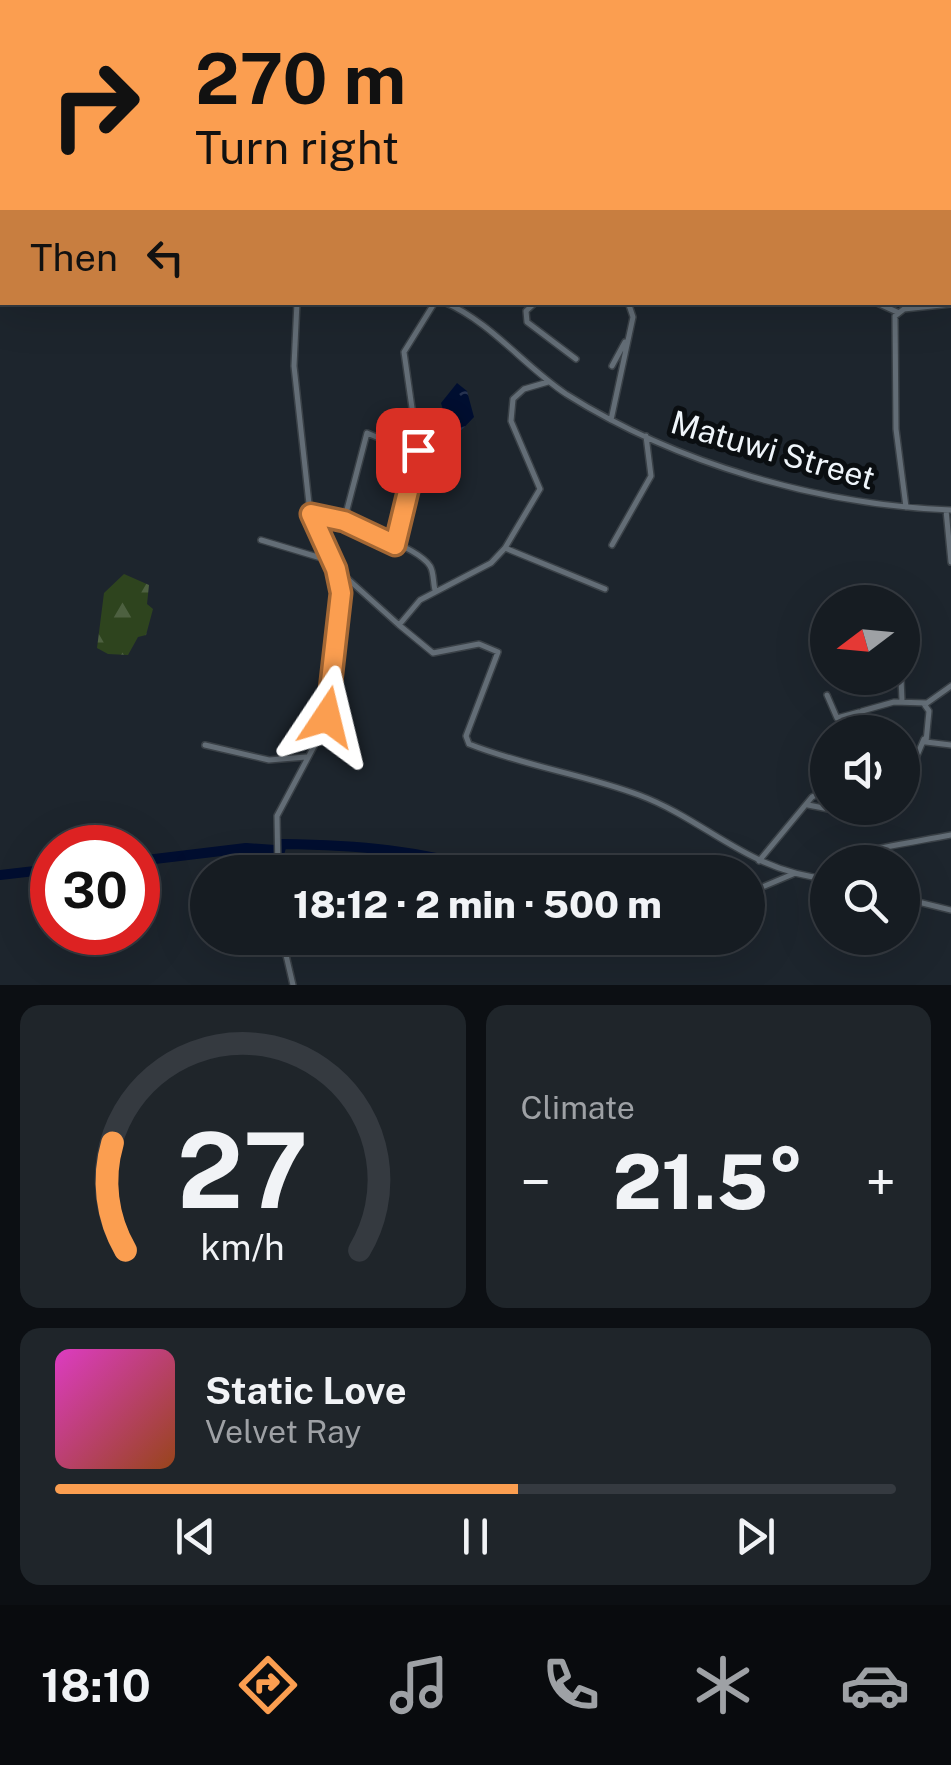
<!DOCTYPE html>
<meta charset="utf-8">
<style>
body{margin:0;font-family:"Public Sans",sans-serif;background:#1f252a;color:#f1f3f6;height:100vh;display:flex;flex-direction:column;font-size:38px;white-space:nowrap}
*{box-sizing:border-box;margin:0}
p{font-size:32px;color:#9ea1a5}
.icon{flex:none;width:55px;height:55px;fill:none;stroke:currentColor;stroke-width:2;stroke-linecap:round;stroke-linejoin:round}
.map{position:relative;height:985px;overflow:hidden}
.details{display:flex;flex-direction:column;gap:20px;padding:20px;background:#0c0f13;flex:1}
.details>*{flex:none}
.top-card{position:absolute;left:0px;top:0px;width:952px;height:305px;box-shadow:0 10px 40px #0002,0 0 0 2px #353a40;background:#fb9e50;color:#111;overflow:hidden}
.needle{width:65px;rotate:254deg}
.buttons{position:absolute;left:810px;top:585px;display:grid;gap:20px}
.buttons a{display:grid;place-items:center;width:110px;height:110px;border-radius:50%;background:#161c22;box-shadow:0 10px 40px #0002,0 0 0 2px #353a40;font-size:50px}
.speed{position:absolute;left:30px;top:825px;display:flex;gap:20px;font-size:50px;font-weight:700;text-align:center}
.speed>*{display:grid;place-content:center;width:130px;height:130px;border-radius:50%;background:#161c22;box-shadow:0 10px 40px #0002,0 0 0 2px #353a40;line-height:1}
.speed .limit{border:15px solid #d22;background:#fff;color:#111}
.pin{position:absolute;display:grid;place-items:center;width:85px;height:85px;color:#fff;margin:-42px;border-radius:20px;box-shadow:0 5px 15px #0006}
.me{position:absolute;width:110px;margin:-55px;rotate:10deg;stroke-linejoin:round;filter:drop-shadow(0 0 8px #0008)}
.turn{display:flex;align-items:center;gap:35px;height:210px;padding:0 30px;font-size:45px}
.turn .icon{width:130px;height:130px;stroke-width:2.5}
.turn b{display:block;font-size:70px;line-height:85px}
.then{display:flex;align-items:center;height:95px;padding:0 30px;background:#0003;gap:20px;font-size:38px}
.big{font-size:75px;font-weight:800;line-height:1.1}
.details .card{flex:1;display:flex;flex-direction:column;justify-content:center;gap:15px;min-width:0;padding:0 35px;border-radius:20px;background:#1f252a}
.details .dial{align-items:center;gap:0}
.dial svg{height:260px;overflow:visible;fill:none;stroke:#353a40;stroke-width:7;stroke-linecap:round;text-anchor:middle}
.dial text{fill:#f1f3f6;stroke:none}
.song{display:flex;align-items:center;gap:30px}
.cover{width:120px;height:120px;border-radius:15px;background:linear-gradient(135deg,hsl(310 70% 55%),hsl(20 70% 35%))}
.played{height:10px;border-radius:5px;background:linear-gradient(90deg,#fb9e50 55%,#353a40 55%)}
.keys{display:flex;justify-content:space-around;direction:ltr}
.heat{display:flex;justify-content:space-between;align-items:center;font-size:55px;direction:ltr}
.details .tiles{flex:1;display:grid;gap:20px;grid-template-columns:1fr 1fr}
.card:last-child{grid-column:span 2}
.trip{position:absolute;left:190px;top:855px;width:575px;height:100px;border-radius:50px;background:#161c22;box-shadow:0 10px 40px #0002,0 0 0 2px #353a40;font-weight:800;line-height:100px;text-align:center}
.menu{display:flex;height:160px;justify-content:space-around;align-items:center;background:#090b0e;color:#9ea1a5}
.menu .icon{width:70px;height:70px}
.menu .active{color:#fb9e50}
.menu b{font-size:45px;color:#f1f3f6}
.map>svg:first-child{display:block}
.forest{fill:url(#forest-firs)}
.water{fill:url(#water-ripples)}
.lines{fill:none;stroke-linecap:round;stroke-linejoin:round}
.river{stroke:#000e30;stroke-width:10}
.minor-casing{stroke:#3a4147;stroke-width:8}
.minor{stroke:#636d76;stroke-width:5}
.route-casing{stroke:#a36734;stroke-width:25}
.route{stroke:#fb9e50;stroke-width:18}
.labels{text-anchor:middle;dominant-baseline:central;stroke-width:10;stroke-linejoin:round;paint-order:stroke}
.street-label{font-size:32px;fill:#eff5fa;stroke:#0a0e11}
</style>
<div class="map">
<svg width="951" height="985" viewBox="0 0 951 985">
<defs>
<pattern id="forest-firs" width="22" height="20" patternUnits="userSpaceOnUse" patternTransform="scale(2.5)"><rect width="22" height="20" fill="#2e441e"/><path d="M5 1l3.5 6h-7zM16 11l3.5 6h-7z" fill="#4d6040"/></pattern>
<pattern id="water-ripples" width="26" height="14" patternUnits="userSpaceOnUse" patternTransform="scale(2.5)"><rect width="26" height="14" fill="#000e30"/><path d="M2 4q2-2 4 0t4 0M15 11q2-2 4 0t4 0" fill="none" stroke="#26324f"/></pattern>
</defs>
<rect width="100%" height="100%" fill="#1d252d"/>
<path class="forest" d="M124,574l25,11 -2,19 6,5 -7,26 -8,2 -10,18 -20,-1 -11,-6 7,-55z"/>
<path class="water" d="M457,383l10,8 7,26 -18,19 -26,11 -3,-10 18,-20 -4,-14z"/>
<g class="lines">
<path class="river" d="M609,0l1,2
M280,851l2,-7c77,1 137,6 211,28
M138,861l108,-13 29,2
M594,872h23
M0,875l52,-6"/>
<defs>
<path id="minor" d="M120,0l3,2
M313,2l1,-2
M444,302c47,20 80,64 122,92 111,70 254,111 385,116
M536,302l-10,9 1,11 49,37
M875,302l22,10
M612,366l13,-24
M611,420l22,-103 -5,-15
M906,507l-10,-78 -1,-113 9,-7 47,-5
M946,510l5,52
M311,514c24,5 106,31 119,52 4,6 3,17 5,24
M344,521l23,-88 24,10 25,21
M261,540l70,21
M395,545l23,-95 -14,-98 31,-50
M612,545l39,-69 -5,-40
M505,548l100,41
M339,571l60,54 21,-25 71,-37 14,-15 35,-59 -29,-68 2,-22 11,-10 24,-7
M399,625l34,28 46,-9 19,8 -32,84 3,8c55,22 114,30 170,51 69,26 108,76 189,84
M901,678l1,23
M827,695l10,23 22,-6
M924,704l5,7 -3,31 25,3
M855,732l7,-21 32,-9 33,1 24,-17
M205,745l64,15 37,-3
M902,768l14,-10 8,-19
M808,805l31,6 10,-3
M759,861l53,-64 16,-8
M852,862l5,-9c30,-7 62,-12 94,-18
M278,872l-1,-56 43,-81 12,-38 9,-104 -32,-89 -15,-138 3,-64
M748,893l45,-19
M902,898l49,12
M282,938l11,47"/>
</defs>
<use href="#minor" class="minor-casing"/>
<use href="#minor" class="minor"/>
</g>
<g class="lines">
<defs>
<path id="route" d="M327,717l14,-124 -5,-24 -25,-55 33,7 51,24 23,-95"/>
</defs>
<use href="#route" class="route-casing"/>
<use href="#route" class="route"/>
</g>
<g class="labels">
<g class="street-label">
<text transform="translate(773 450) rotate(16)">Matuwi Street</text>
</g>
</g>
</svg>
<div class="buttons">
<a><svg class="needle" viewBox="-14 -14 28 28"><path d="M0-13l5 13h-10z" fill="#e53935"/><path d="M0 13l5-13h-10z" fill="#9ea1a5"/></svg></a>
<a><svg class="icon" aria-label="sound" viewBox="0 0 24 24"><path d="M4 9h4l5-4v14l-5-4H4zM17 9q2 3 0 6"/></svg></a>
<a><svg class="icon" aria-label="search" viewBox="0 0 24 24"><circle cx="10" cy="10" r="6"/><path d="M15 15l6 6"/></svg></a>
</div>
<div class="speed"><div class="limit">30</div></div>
<div class="pin" style="left:418px;top:450px;background:#d93025"><svg class="icon" aria-label="arrive" viewBox="0 0 24 24"><path d="M6 21V4h12l-3 4 3 4H6"/></svg></div>
<svg class="me" style="left:327px;top:717px" viewBox="-20 -20 40 40"><path d="M0-17L14 15 0 8-14 15z" fill="#fb9e50" stroke="#fff" stroke-width="4"/></svg>
<div class="trip">18:12 · 2 min · 500 m</div>
<div class="top-card">
<div class="turn"><svg class="icon" aria-label="right" viewBox="0 0 24 24"><path d="M7 20v-9h11M14 6l5 5-5 5"/></svg><div><b>270 m</b>Turn right</div></div>
<div class="then">Then<svg class="icon" aria-label="left" viewBox="0 0 24 24"><path d="M17 20v-9H6M10 6l-5 5 5 5"/></svg></div>
</div>
</div>
<section class="details">
<div class="tiles">
<div class="card dial"><svg viewBox="0 0 100 80">
<path d="M14 69A42 42 0 1 1 86 69"/>
<path d="M14 69A42 42 0 0 1 10 36" stroke="#fb9e50"/>
<text x="50" y="56" font-size="32" font-weight="700">27</text>
<text x="50" y="72" font-size="11">km/h</text>
</svg></div>
<div class="card"><p>Climate</p>
<div class="heat"><a>−</a><b class="big">21.5°</b><a>+</a></div>
</div>
<div class="card">
<div class="song"><i class="cover"></i><div><b>Static Love</b><p>Velvet Ray</p></div></div>
<div class="played"></div>
<div class="keys"><svg class="icon" aria-label="previous" viewBox="0 0 24 24"><path d="M18 5L8 12l10 7zM5 5v14"/></svg><svg class="icon" aria-label="pause" viewBox="0 0 24 24"><path d="M8 5v14M16 5v14"/></svg><svg class="icon" aria-label="next" viewBox="0 0 24 24"><path d="M6 5l10 7-10 7zM19 5v14"/></svg></div>
</div>
</div>
</section>
<nav class="menu">
<b>18:10</b>
<svg class="icon active" aria-label="directions" viewBox="0 0 24 24"><path d="M12 3l9 9-9 9-9-9zM9 14v-3h6M13 9l2 2-2 2"/></svg>
<svg class="icon" aria-label="music" viewBox="0 0 24 24"><path d="M9 18V5l10-2v13"/><circle cx="6" cy="18" r="3"/><circle cx="16" cy="16" r="3"/></svg>
<svg class="icon" aria-label="phone" viewBox="0 0 24 24"><path d="M5 4h4l2 5-3 2q2 4 5 5l2-3 5 2v4C11 20 4 13 5 4z"/></svg>
<svg class="icon" aria-label="climate" viewBox="0 0 24 24"><path d="M12 3v18M4 7l16 10M4 17L20 7"/></svg>
<svg class="icon" aria-label="car" viewBox="0 0 24 24"><path d="M5 17H2v-5l4-1 3-4h7l3 4 3 1v5h-3M9 17h6M6 11h13"/><circle cx="7" cy="17" r="2"/><circle cx="17" cy="17" r="2"/></svg>
</nav>
